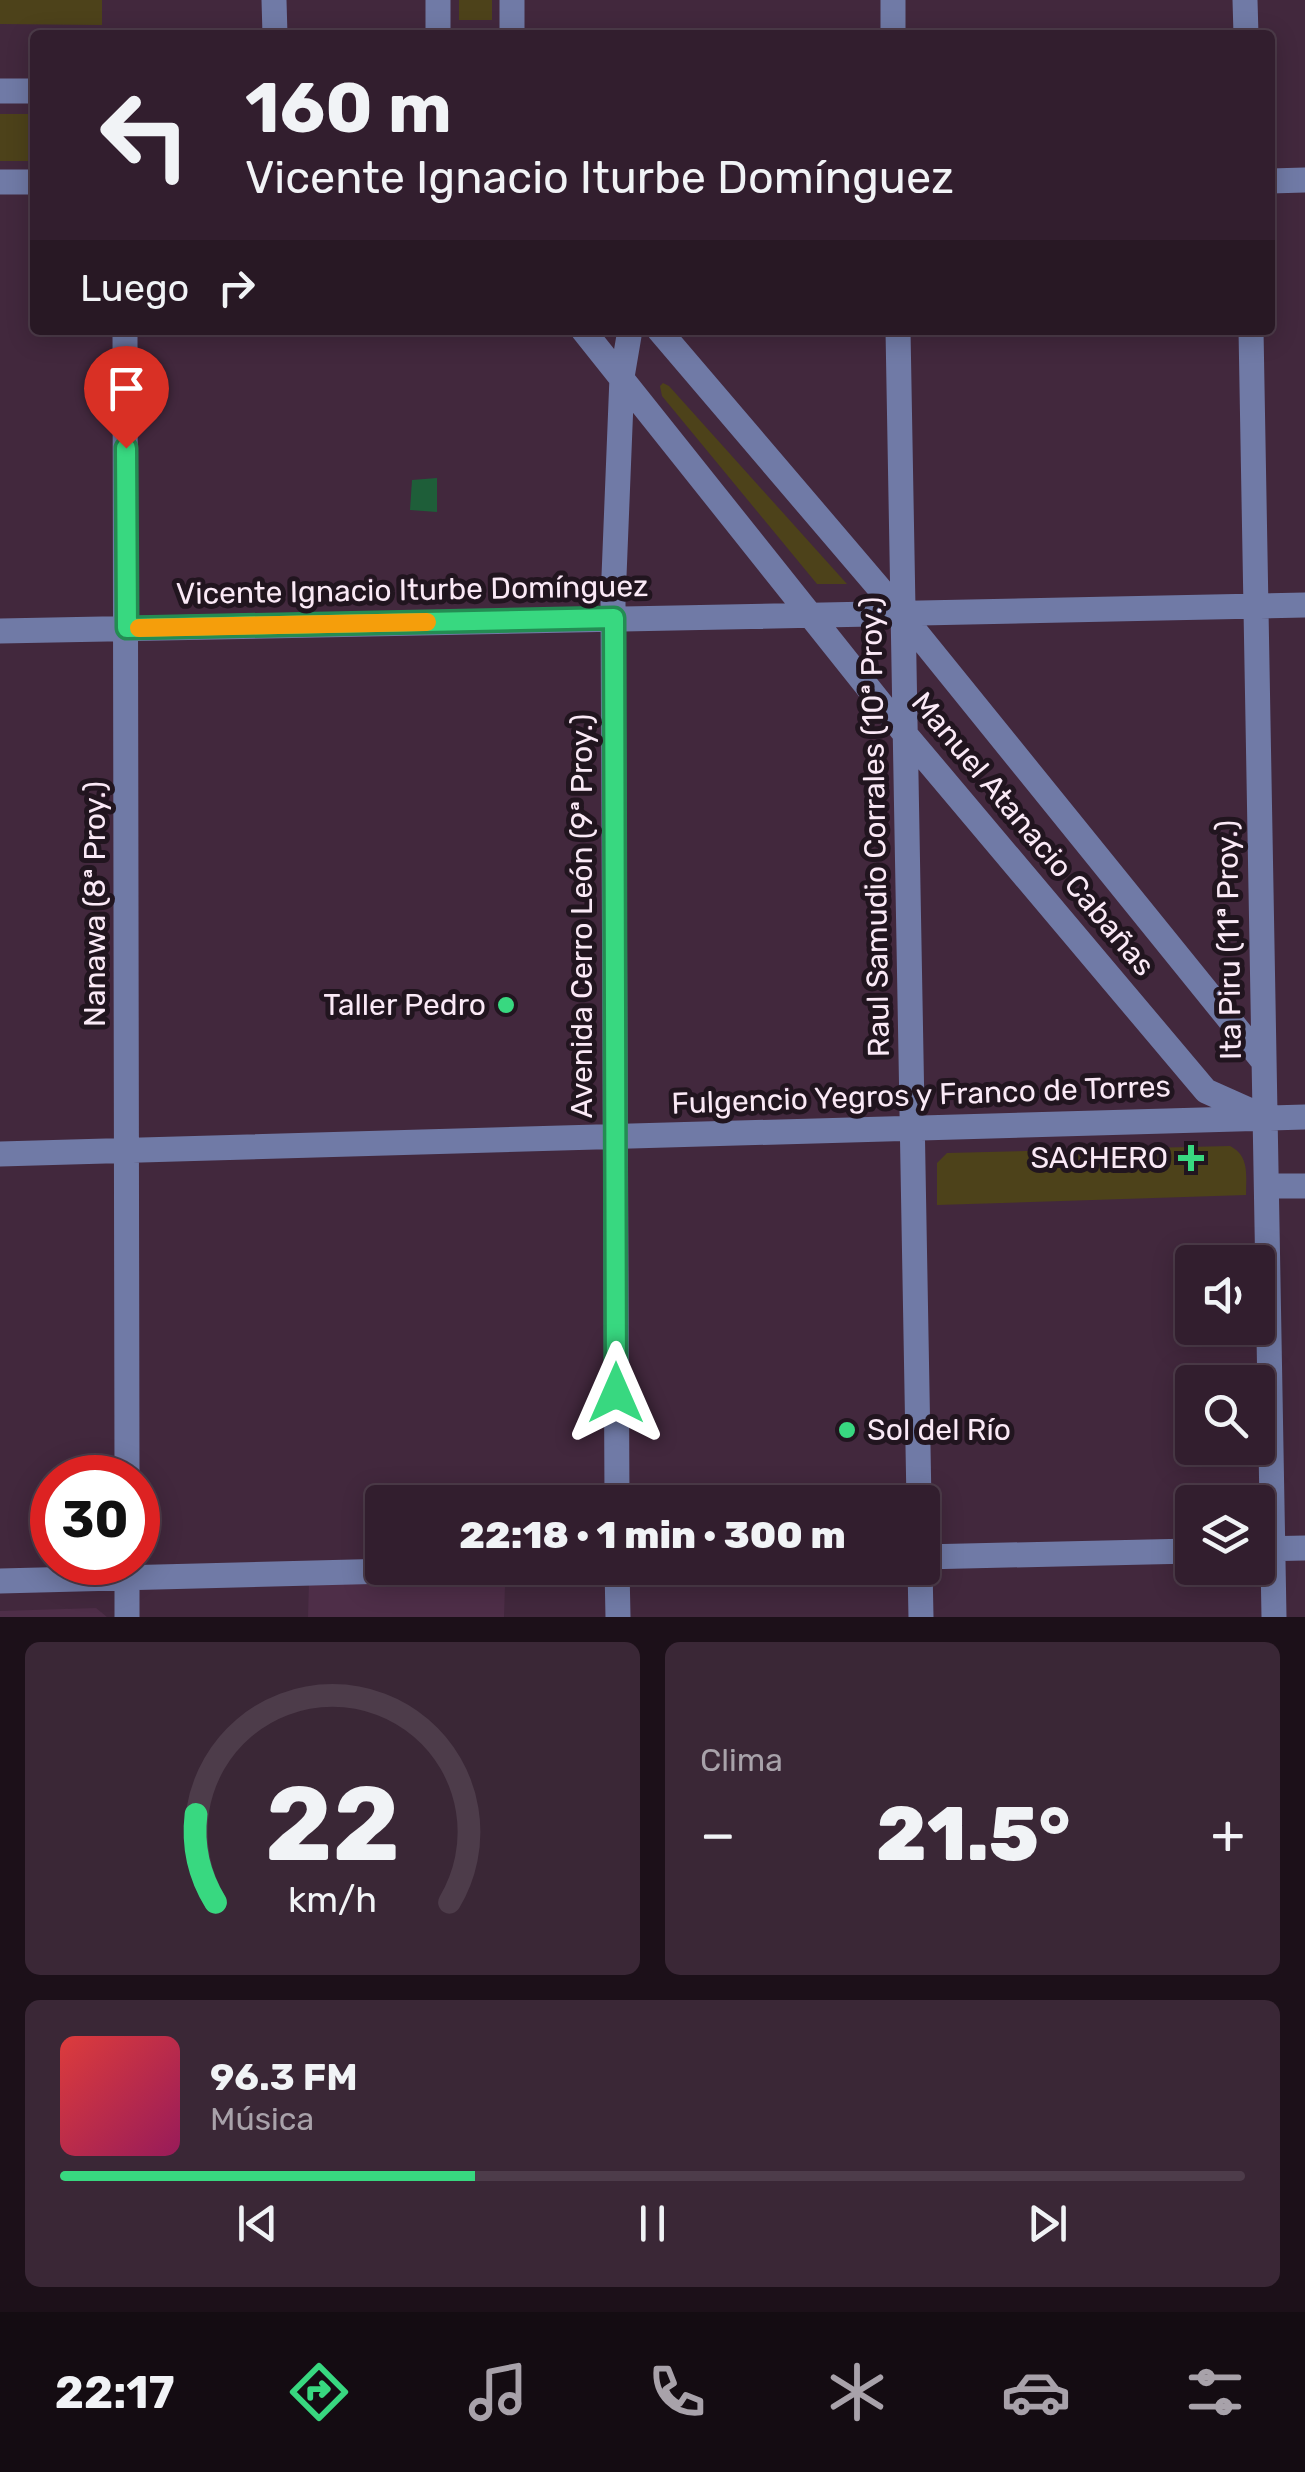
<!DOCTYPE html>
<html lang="es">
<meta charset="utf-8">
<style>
body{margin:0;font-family:Rubik,sans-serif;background:#3a2736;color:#f1f3f6;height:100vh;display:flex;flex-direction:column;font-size:38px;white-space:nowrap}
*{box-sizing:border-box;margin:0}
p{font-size:32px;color:#a8a2aa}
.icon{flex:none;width:55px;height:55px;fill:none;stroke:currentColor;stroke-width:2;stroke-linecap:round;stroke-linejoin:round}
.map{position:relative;height:1617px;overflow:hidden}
.side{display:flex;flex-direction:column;gap:25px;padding:25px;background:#1c1019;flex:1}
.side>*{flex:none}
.guide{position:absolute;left:30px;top:30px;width:1245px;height:305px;border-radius:10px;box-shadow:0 5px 25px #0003,0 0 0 2px #4d3c4a;background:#321e2e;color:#f1f3f6;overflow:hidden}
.buttons{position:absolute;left:1175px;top:1245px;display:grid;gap:20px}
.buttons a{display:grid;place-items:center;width:100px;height:100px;border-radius:10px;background:#321e2e;box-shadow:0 5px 25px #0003,0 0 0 2px #4d3c4a;font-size:50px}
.speed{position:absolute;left:30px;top:1455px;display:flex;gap:20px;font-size:50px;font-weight:700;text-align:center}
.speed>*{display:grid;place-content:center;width:130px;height:130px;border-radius:50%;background:#321e2e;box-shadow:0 5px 25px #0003,0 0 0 2px #4d3c4a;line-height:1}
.speed .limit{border:15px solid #d22;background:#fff;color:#111}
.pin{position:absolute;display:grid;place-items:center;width:85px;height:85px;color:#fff;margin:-102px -42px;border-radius:50% 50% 50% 0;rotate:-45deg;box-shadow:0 0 10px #0007}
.pin .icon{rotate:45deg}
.me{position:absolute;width:110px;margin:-55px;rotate:0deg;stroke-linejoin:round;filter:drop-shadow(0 0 8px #0008)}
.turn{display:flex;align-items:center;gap:35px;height:210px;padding:0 50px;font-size:45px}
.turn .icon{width:130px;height:130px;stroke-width:2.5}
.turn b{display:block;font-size:70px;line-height:85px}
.then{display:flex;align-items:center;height:95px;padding:0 50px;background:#0003;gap:20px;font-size:38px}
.big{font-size:75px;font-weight:800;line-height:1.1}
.side .widget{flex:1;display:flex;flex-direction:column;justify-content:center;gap:15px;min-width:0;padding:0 35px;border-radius:15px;background:#3a2736}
.side .dial{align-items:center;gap:0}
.dial svg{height:260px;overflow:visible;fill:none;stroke:#4d3c4a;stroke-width:7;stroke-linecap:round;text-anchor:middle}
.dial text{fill:#f1f3f6;stroke:none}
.song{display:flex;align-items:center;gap:30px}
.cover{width:120px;height:120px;border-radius:15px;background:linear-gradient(135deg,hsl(0 70% 55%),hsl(330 70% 35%))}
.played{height:10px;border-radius:5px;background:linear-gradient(90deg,#38d880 35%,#4d3c4a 35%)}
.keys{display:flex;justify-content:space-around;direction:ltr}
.heat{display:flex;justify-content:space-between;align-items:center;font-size:55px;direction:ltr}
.side .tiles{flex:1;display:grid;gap:25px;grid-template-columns:1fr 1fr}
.widget:last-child{grid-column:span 2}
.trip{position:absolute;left:365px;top:1485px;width:575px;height:100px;border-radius:10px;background:#321e2e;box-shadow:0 5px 25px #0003,0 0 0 2px #4d3c4a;font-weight:800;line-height:100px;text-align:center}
.menu{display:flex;height:160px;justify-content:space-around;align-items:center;background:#140c12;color:#a8a2aa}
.menu .icon{width:70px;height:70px}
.menu .active{color:#38d880}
.menu b{font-size:45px;color:#f1f3f6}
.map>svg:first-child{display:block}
.built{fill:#4e2e48}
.green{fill:#4d421a}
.water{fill:#1e5e39}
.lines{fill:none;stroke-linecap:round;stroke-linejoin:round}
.minor{stroke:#707aa6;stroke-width:25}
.route-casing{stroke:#248c53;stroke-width:25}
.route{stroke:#38d880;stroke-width:18}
.slow{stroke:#f59e0b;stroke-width:18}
.poi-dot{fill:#38d880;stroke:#21151f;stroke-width:4}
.labels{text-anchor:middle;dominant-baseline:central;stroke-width:10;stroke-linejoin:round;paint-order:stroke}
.street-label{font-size:30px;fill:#fae9f6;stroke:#21151f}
.poi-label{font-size:30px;fill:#fae9f6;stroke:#21151f;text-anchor:end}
</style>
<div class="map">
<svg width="1305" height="1617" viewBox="0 0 1305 1617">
<rect width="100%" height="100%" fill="#42283d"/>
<path class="built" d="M309,1581l196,5 -1,31h-196z
M96,1608l11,9h-107v-6z"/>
<path class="green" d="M0,0h102v25l-102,-1z
M459,0h33v20h-33z
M0,114h35v47h-35z
M663,383l6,3 178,198h-30l-155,-188 -2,-10z
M1230,1146c20,10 16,30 16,49l-309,10v-42l10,-10z"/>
<path class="water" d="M437,478v34l-27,-2 2,-30z"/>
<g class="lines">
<path class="minor" d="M274,0l1,35
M438,0v35
M512,0v35
M893,0v35
M1245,0l1,35
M0,91h35
M1270,181l35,-1
M0,182h35
M125,330l2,1148
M583,330l322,404 301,357 56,25
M659,330l244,286 360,445
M898,330l21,1172
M1251,330l23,1287
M0,631c435,-10 870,-14 1305,-26
M0,1154l1305,-37
M1268,1186h37
M617,1502l-4,-901 9,-224 8,-47
M1260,1549l45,-1
M922,1557l270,-6
M127,1562v55
M617,1568l1,49
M920,1568l1,49
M0,1581l514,-13"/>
</g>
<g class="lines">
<defs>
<path id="route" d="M126,448l1,180 487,-10 2,775"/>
</defs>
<use href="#route" class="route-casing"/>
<use href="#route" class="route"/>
<path class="slow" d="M139,628l288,-6"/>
</g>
<g class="poi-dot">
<circle cx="506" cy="1005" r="10"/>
<path d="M1186 1143h10v10h10v10h-10v10h-10v-10h-10v-10h10z"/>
<circle cx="847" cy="1430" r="10"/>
</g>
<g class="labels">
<g class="street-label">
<text transform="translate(412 590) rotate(-1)">Vicente Ignacio Iturbe Domínguez</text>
<text transform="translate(875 827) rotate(-91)">Raul Samudio Corrales (10ª Proy.)</text>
<text transform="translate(1033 834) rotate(50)">Manuel Atanacio Cabañas</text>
<text transform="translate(95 904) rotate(-90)">Nanawa (8ª Proy.)</text>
<text transform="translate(582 916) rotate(-90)">Avenida Cerro León (9ª Proy.)</text>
<text transform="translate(1229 940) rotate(-91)">Ita Piru (11ª Proy.)</text>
<text transform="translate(921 1095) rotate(-2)">Fulgencio Yegros y Franco de Torres</text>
</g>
<g class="poi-label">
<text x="486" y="1005">Taller Pedro</text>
<text x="1168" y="1158">SACHERO</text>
<text x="867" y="1430" text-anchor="start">Sol del Río</text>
</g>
</g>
</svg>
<div class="buttons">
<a><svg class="icon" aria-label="sound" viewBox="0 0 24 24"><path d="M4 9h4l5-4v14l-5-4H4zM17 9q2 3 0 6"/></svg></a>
<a><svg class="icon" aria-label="search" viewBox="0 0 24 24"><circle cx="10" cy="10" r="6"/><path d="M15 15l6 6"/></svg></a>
<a><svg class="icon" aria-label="layers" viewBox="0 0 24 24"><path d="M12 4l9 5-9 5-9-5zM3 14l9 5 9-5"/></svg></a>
</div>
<div class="speed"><div class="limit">30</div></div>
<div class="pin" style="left:126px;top:448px;background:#d93025"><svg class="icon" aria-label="arrive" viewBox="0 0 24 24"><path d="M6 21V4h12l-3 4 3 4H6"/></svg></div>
<svg class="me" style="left:616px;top:1393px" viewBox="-20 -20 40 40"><path d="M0-17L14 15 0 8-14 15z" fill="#38d880" stroke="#fff" stroke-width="4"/></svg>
<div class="trip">22:18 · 1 min · 300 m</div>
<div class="guide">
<div class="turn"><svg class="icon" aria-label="left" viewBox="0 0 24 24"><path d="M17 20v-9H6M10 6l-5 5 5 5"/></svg><div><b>160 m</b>Vicente Ignacio Iturbe Domínguez</div></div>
<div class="then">Luego<svg class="icon" aria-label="right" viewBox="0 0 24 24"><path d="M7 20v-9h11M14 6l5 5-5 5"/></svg></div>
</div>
</div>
<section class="side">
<div class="tiles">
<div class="widget dial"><svg viewBox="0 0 100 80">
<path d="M14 69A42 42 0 1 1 86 69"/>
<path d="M14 69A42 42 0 0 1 8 42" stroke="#38d880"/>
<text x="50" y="56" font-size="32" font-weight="700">22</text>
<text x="50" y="72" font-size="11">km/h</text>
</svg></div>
<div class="widget"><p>Clima</p>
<div class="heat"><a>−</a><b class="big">21.5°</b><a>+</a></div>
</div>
<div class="widget">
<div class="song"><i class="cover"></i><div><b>96.3 FM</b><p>Música</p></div></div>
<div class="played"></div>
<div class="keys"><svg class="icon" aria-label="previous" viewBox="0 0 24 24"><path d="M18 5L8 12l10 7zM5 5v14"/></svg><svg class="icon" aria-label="pause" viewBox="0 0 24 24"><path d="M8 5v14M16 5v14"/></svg><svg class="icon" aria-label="next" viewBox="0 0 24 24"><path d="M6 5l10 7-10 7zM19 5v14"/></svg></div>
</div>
</div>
</section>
<nav class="menu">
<b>22:17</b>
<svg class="icon active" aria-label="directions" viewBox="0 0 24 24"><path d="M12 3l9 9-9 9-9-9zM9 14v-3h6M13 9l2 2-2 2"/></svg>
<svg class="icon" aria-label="music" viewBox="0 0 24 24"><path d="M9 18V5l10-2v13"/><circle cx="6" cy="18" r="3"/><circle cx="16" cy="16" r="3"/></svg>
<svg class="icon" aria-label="phone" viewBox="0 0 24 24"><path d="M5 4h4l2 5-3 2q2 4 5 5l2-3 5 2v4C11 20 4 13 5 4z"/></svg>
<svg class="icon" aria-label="climate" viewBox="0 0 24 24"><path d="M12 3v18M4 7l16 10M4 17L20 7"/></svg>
<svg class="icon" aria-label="car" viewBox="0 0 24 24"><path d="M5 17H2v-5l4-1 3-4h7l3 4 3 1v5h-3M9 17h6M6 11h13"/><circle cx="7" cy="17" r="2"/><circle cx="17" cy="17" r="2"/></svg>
<svg class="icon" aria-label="filters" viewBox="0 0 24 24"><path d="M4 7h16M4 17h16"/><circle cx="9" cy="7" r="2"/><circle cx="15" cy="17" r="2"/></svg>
</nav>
